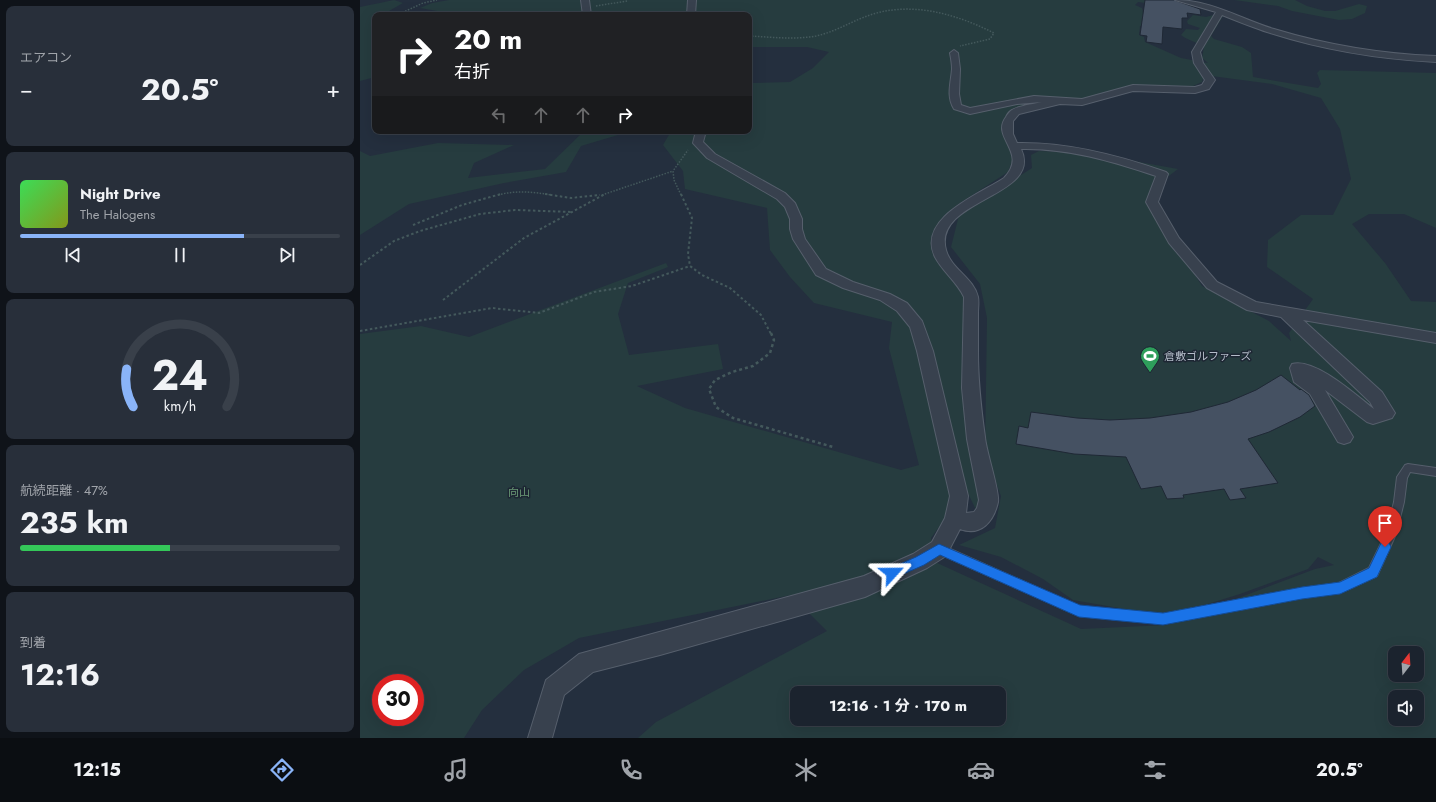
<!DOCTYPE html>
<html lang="ja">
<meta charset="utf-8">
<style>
body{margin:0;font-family:Jost,"Noto Sans JP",sans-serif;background:#282f3a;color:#f1f3f6;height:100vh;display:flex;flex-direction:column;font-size:15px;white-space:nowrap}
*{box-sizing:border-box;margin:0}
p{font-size:13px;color:#a0a4aa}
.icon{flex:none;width:22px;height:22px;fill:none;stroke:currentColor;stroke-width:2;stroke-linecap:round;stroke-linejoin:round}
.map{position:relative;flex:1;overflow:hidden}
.side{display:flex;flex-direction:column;gap:6px;padding:6px;background:#0f1319;width:360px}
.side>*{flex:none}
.guide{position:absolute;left:12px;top:12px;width:380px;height:122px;border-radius:8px;box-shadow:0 4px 16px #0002,0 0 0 1px #39404a;background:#202124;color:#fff;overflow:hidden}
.needle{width:26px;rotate:17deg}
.tools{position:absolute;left:1028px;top:646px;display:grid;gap:8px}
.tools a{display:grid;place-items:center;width:36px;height:36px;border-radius:8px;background:#1b232e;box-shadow:0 4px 16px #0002,0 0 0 1px #39404a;font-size:20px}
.speed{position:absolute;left:12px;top:674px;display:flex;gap:8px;font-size:20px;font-weight:700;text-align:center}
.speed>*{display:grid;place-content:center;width:52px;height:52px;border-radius:50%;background:#1b232e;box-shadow:0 4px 16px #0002,0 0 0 1px #39404a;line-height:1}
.speed .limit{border:6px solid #d22;background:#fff;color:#111}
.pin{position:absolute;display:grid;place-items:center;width:34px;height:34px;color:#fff;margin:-41px -17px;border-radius:50% 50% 50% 0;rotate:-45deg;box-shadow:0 0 4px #0007}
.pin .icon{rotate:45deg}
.me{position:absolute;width:44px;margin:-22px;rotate:66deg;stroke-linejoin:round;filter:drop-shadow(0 0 3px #0008)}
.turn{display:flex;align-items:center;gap:14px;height:84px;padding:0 16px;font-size:18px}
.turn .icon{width:52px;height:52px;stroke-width:2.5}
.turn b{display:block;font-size:28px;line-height:34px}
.lanes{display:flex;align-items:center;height:38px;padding:0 16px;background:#0003;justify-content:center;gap:20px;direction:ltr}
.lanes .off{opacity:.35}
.big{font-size:30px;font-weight:700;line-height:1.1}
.side .widget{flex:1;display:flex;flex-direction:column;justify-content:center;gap:6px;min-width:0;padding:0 14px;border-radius:8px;background:#282f3a}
.side .dial{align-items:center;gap:0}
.dial svg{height:104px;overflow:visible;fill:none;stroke:#39404a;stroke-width:7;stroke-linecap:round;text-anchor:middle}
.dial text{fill:#f1f3f6;stroke:none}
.song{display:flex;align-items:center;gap:12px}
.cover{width:48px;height:48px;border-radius:6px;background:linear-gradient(135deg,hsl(130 70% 55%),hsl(70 70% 35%))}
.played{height:4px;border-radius:2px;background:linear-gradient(90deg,#8ab4f8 70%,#39404a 70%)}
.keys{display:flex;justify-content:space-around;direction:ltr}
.heat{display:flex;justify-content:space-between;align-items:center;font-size:22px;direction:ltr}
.charge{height:6px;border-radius:3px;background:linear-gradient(90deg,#34c759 47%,#39404a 0)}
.trip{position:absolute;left:430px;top:686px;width:216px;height:40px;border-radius:8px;background:#1b232e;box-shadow:0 4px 16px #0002,0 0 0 1px #39404a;font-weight:700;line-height:40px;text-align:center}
.menu{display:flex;height:64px;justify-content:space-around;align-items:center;background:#0b0e12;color:#a0a4aa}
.menu .icon{width:28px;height:28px}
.menu .on{color:#8ab4f8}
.menu b{font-size:18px;color:#f1f3f6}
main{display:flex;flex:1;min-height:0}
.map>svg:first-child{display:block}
.green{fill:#263c3f;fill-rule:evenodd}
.building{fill:#455162;stroke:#1f2835}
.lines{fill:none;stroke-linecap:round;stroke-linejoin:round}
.service-casing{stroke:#565f6c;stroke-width:2}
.minor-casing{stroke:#565f6c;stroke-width:2}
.path-far2{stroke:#44595c;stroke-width:1.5;stroke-dasharray:1.5 1.5;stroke-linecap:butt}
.path-far1{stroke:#44595c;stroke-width:2;stroke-dasharray:2.5 2.5;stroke-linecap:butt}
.path{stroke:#44595c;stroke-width:2.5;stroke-dasharray:3 3;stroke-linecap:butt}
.service{fill:#38414e;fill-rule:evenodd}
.minor{fill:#38414e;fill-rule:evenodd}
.route{fill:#1a73e8;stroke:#114b97}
.labels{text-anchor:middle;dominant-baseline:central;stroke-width:3;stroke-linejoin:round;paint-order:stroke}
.poi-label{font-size:11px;fill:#b4bcc9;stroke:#1d2633;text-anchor:start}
.park-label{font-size:11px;fill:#6b9a76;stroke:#1d2633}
</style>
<main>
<section class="side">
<div class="widget"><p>エアコン</p>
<div class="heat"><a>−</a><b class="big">20.5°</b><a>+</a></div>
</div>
<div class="widget">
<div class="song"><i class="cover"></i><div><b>Night Drive</b><p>The Halogens</p></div></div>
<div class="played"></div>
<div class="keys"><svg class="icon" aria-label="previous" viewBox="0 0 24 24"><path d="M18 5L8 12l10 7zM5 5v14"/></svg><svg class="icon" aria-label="pause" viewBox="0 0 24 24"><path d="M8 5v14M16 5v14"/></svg><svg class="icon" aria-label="next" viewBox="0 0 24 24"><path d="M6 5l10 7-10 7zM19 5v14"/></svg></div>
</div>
<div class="widget dial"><svg viewBox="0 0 100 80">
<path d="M14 69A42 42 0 1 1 86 69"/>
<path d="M14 69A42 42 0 0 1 9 40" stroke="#8ab4f8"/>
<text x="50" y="56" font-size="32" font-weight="700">24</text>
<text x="50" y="72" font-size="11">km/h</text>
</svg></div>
<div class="widget"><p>航続距離 · 47%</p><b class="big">235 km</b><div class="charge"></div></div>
<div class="widget"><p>到着</p><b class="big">12:16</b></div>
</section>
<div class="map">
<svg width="1076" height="738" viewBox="0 0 1076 738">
<rect width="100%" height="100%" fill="#242f3e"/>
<path class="green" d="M34,0l9,3 -14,8v4h-14v62l-15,4v-74z
M89,0h719l-8,5 -22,-3 -3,3 7,3 4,18h-6l-1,9 5,2 1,5 36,16 27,5 -6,-5 2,-11c-8,-6 -16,-6 -23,-12l5,-6 12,1 2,-2 -12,-4 -1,-3 6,-6 13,2 11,-3 6,2 -12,20 3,3 28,8 9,6 2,24 65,11 3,-4 -4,-11 3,-3 116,3v155l-32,-14h-35l-17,10 33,39 26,38 25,1v436h-798l18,-16 171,-91 -36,-36 -212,43 -55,32 -42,40 -18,28h-104v-404l61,-8 48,11 197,-74 2,4 -40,16 -10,31 11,41 89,-11 5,25 -86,17 48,22 216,62 18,-5 -30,-117 3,-26 -78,-19 -24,-26 -20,-27 -3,-42 -82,-19 -2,-18 -20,-26 7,-12 -52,2 -37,11 -15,26 -62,11 -95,21 -49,31v-84l10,5 68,-13 76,2 -40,18 -6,15 77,-9 37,-36 -5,-2h172v-48l41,-1 23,-14 16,-16 -22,-5h-58v-32h-316l4,-4 -17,-3 12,-5zM844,75l68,9 49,14 19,31 11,50 -18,36h-32l-33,25 -1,27 46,32 -24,34 2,8 -22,-20 -67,-35 -55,-86 6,-12 25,-19 -89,-16 -50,-2 -8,4 1,13 -73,47 -8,32 29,37 7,34 -2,136 16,42 -6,32 -36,17 42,12 42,22 30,21 86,15 26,-4 55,-17 68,-25 10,-12 16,8 -19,4 -148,56 -86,4 -146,-67 -4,-24 35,-49 10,21 7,-11 -16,-195 -6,-18 -27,-47 3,-12 6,-10 14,-12 51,-33 5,-13v-10l-7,-31 52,-20 23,2 53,-15 59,1 9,-4zM1035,653h22v22h-22zM21,683h34v34h-34zM437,693h202v26h-202zM1035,697h22v22h-22z
M874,0h61l12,6 18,5h10l24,-7 8,2 -2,7 -13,6 -13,1 -47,-9 -14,-5z"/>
<path class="building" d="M785,0h29l26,9 1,6 -14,-2 1,5h-6v11l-19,-2 -1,17 -16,-2 1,-6 -7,-1z
M921,375l19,15 1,-1 8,6 6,11 -15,11 -31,15 -21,7 30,44 -38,6 6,9 -16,2 -6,-11 -41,6 1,3 -17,1 -6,-13 -20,3 -15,-32 -52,-3 -58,-10 3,-18 9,2 3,-16 46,6 33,2 40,-2 41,-6 37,-10 28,-12z"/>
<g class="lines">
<defs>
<path id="service" d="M1048,464l28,4v8l-26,-4 -3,6 -3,24 -8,32 -19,42 -37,17 -38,5 -139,26 -84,-8 -144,-64 -1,-3 1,-3 4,-2 140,62 84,8 139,-26 37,-5 30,-15 17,-35 8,-31 3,-25 8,-12z"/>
<path id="minor" d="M221,0h8l2,15h-8z
M328,0h8l-1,15h-8z
M815,0c36,0 66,19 99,29 53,16 107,25 162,27v6c-57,-3 -114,-12 -169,-30 -15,-5 -30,-11 -45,-17l-22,37 3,11 12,17 -6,9 -14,4 -62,-2 -51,14 -22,-1 -41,10 -6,7v13l4,9c51,-1 101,12 149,29l2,2 -10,28 21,36 38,44 39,20 180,31v10l-133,-23 79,72 13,21 -3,5 -19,6 -6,-2 -42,-32 28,47 -3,5 -6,2 -6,-2 -28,-48 -16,-12 -4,-14 2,-4c22,-7 64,31 82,45l-4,-7 -89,-85 -34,-7 -40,-22 -38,-45 -23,-41 10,-26c-44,-15 -89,-28 -135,-27 23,48 -89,50 -75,101 5,19 28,28 32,47 1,5 0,11 0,16 0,13 0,26 0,39 0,29 3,56 7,85 1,14 15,55 13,65 -4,19 -17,35 -38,27l-14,27 -19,12 -62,29 -205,58 -67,17 -29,23 -12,43h-24l18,-58 33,-26 285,-78 49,-22 19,-12 13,-24 5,-22 -33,-145 -7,-24 -13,-16 -17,-11 -37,-12 -27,-13 -23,-36 -3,-10v-10l-5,-12 -8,-8 -70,-41 -14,-15 3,-12h10l-3,11 12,12 70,39 10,10 7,16v10l3,10 21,30 27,13 37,12 17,9 15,18 11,30 35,145 -2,17 8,-1 3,-4 2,-8 -12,-61 -5,-51 2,-91c-7,-15 -21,-25 -29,-40 -19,-39 45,-63 69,-79 25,-26 -14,-40 2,-61 1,-2 4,-6 6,-7 6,-4 22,-6 30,-8l-25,2 -47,10 -16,-5c-8,-13 -3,-26 -2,-40 0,-5 -1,-11 -2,-16l4,-3 4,3 2,16 -1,25 2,11 9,3 64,-12 48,3 51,-14 62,2 7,-2 3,-5 -11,-17 -2,-11 24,-40z"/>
</defs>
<use href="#service" class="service-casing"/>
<use href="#minor" class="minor-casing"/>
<path class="path-far2" d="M236,6l31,-5
M37,15l26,-12 14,-3
M389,36c22,1 45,4 67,0 19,-4 36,-15 54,-21 42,-14 86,-1 124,18l-4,6 -30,7
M138,195c19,-5 35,-3 54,0
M242,195l71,-24
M321,195l-7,-15 -1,-9 15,-21"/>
<path class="path-far1" d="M185,194l26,4 29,-3
M321,194l11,24 -4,36 2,12 12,9 28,13 31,27 10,19
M53,225l49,-20 39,-11
M0,265l34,-24 26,-10 60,-17 35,-4 58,2
M83,300l81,-62 81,-44
M0,331l132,-23 47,5 55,-21 38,-6 58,-20"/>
<path class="path" d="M411,333l3,7 -4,13 -17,13 -21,6 -17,8 -6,9 7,18 17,11 100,29"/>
<use href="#service" class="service"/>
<use href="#minor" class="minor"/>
</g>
<path class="route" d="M1025,541l4,2 2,4 -14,30 -37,17 -38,5 -139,26 -84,-8 -139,-62 -16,10 -32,14 -4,-2 -1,-4 1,-4 28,-12 23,-13 141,61 83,8 139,-26 38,-5 29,-14 12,-25z"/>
<defs>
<symbol id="stadium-pin" viewBox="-11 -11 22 30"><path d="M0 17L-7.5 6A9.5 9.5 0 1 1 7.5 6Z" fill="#2e9e5b" stroke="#1d2633"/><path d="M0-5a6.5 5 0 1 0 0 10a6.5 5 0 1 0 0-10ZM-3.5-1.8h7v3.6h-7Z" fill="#fff"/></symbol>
</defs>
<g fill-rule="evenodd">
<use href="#stadium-pin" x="779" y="345" width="22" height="30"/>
</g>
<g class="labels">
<g class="poi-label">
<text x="804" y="356">倉敷ゴルファーズ</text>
</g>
<g class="park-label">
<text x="159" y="492">向山</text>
</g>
</g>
</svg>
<div class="tools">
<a><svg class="needle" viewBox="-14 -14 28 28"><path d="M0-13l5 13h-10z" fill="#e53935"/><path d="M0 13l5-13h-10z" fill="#a0a4aa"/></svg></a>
<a><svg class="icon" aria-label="sound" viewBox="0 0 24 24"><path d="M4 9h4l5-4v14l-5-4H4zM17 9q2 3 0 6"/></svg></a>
</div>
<div class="speed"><div class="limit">30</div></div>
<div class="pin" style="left:1025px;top:547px;background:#d93025"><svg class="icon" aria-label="arrive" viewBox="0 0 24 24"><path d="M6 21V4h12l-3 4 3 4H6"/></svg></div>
<svg class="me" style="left:532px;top:573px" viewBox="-20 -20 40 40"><path d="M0-17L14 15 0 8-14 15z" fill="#1a73e8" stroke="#fff" stroke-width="4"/></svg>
<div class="trip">12:16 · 1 分 · 170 m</div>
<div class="guide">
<div class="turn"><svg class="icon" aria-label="right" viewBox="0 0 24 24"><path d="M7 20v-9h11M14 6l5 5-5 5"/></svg><div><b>20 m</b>右折</div></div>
<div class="lanes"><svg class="icon off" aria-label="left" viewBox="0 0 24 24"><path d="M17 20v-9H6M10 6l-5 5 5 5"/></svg><svg class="icon off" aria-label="ahead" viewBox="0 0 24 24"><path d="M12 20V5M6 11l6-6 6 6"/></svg><svg class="icon off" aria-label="ahead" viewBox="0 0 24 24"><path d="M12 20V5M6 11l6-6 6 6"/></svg><svg class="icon" aria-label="right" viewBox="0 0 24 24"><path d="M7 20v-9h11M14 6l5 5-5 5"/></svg></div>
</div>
</div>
</main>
<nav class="menu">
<b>12:15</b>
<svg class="icon on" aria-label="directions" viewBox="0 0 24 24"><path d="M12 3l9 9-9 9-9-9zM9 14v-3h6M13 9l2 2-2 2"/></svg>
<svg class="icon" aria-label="music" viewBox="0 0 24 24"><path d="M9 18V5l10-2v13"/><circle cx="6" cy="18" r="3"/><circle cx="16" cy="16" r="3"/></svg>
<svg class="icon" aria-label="phone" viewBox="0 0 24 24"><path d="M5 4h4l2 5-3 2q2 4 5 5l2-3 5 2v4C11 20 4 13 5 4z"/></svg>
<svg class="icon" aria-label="climate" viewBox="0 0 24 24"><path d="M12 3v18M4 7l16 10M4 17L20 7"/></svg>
<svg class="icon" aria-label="car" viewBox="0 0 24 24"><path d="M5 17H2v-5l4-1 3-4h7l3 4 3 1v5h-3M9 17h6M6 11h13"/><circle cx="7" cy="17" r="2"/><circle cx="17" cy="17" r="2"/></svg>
<svg class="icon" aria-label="filters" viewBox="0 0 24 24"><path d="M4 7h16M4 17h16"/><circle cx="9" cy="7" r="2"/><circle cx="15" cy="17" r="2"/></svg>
<b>20.5°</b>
</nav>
